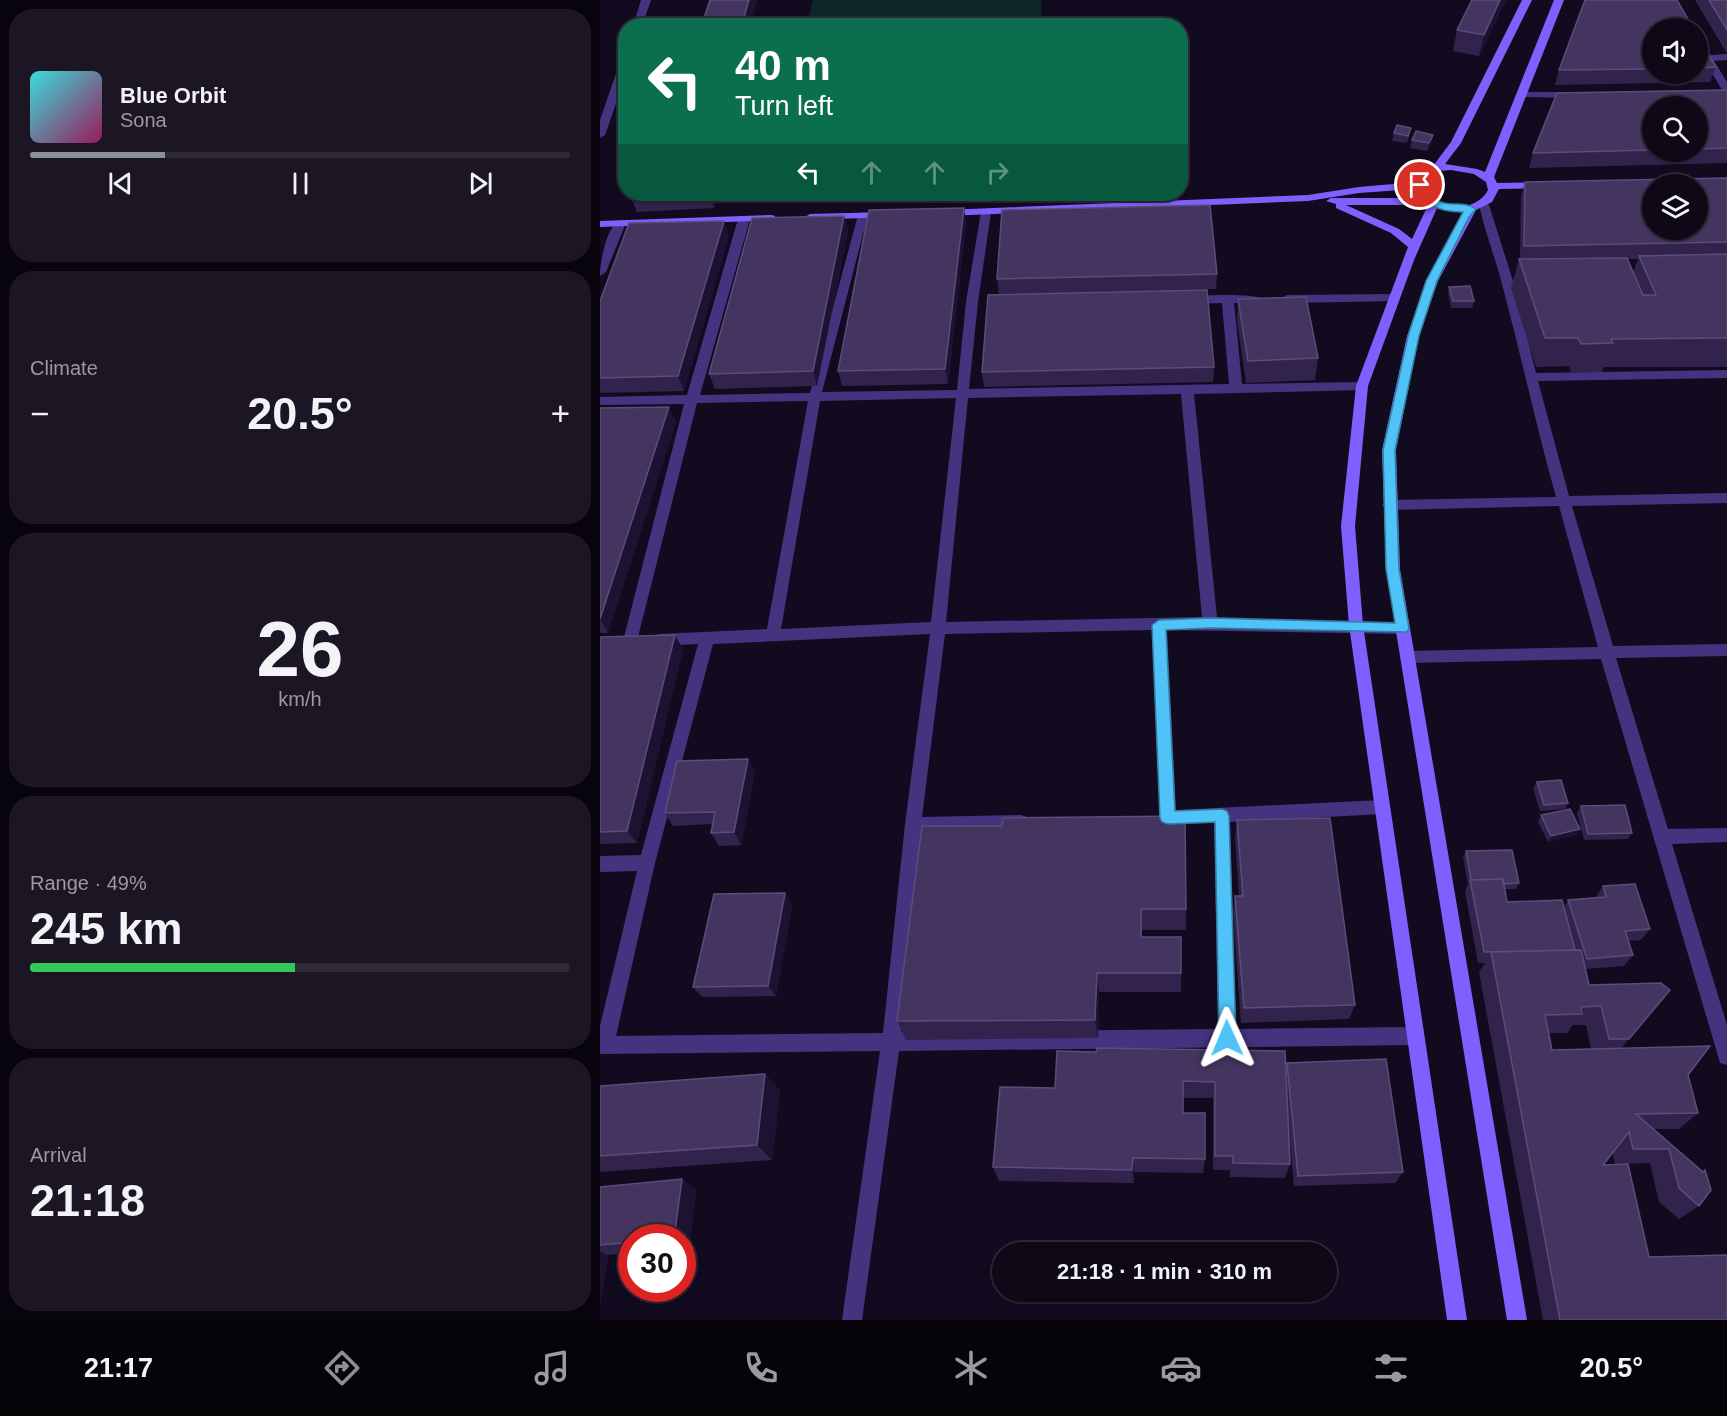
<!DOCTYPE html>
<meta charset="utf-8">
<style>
body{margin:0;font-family:Arial,sans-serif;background:#1c1624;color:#f1f3f6;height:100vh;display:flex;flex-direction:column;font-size:22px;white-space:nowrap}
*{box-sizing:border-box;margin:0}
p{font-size:20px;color:#9b9aa1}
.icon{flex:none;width:33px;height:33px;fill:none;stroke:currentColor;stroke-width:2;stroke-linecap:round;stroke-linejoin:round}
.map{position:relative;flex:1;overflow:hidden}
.panel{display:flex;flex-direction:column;gap:9px;padding:9px;background:#08040d;width:600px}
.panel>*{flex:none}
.hud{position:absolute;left:18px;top:18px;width:570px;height:183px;border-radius:24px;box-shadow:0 2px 4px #0004,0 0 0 2px #2e2936;background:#0b6e4f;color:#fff;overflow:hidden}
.fabs{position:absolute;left:1042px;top:18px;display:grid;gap:12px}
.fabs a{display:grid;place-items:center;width:66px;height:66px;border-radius:50%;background:#0e0817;box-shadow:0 2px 4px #0004,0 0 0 2px #2e2936;font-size:30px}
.speed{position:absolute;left:18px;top:1224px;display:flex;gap:12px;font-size:30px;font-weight:700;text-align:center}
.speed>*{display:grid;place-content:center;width:78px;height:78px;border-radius:50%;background:#0e0817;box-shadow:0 2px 4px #0004,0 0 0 2px #2e2936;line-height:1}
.speed .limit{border:9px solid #d22;background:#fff;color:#111}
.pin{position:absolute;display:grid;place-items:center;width:51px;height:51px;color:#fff;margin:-26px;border:3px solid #fff;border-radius:50%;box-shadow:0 2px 6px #0007}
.me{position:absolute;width:66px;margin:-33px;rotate:359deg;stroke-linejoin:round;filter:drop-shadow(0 0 4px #0008)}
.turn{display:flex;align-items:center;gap:21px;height:126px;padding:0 18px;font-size:27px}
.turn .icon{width:78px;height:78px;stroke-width:2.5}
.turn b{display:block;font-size:42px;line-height:51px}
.lanes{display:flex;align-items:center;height:57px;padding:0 18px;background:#0003;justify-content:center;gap:30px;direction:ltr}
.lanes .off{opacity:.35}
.big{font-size:45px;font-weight:700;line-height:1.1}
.panel .widget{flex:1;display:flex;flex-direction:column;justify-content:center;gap:9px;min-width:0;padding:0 21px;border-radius:24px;background:#1c1624}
.panel .dial{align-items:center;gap:0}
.dial b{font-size:78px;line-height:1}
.song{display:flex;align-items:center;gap:18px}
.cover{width:72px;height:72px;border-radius:9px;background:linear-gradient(135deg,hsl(180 70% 55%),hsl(330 70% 35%))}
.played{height:6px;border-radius:3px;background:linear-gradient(90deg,#8c9099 25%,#2e2936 25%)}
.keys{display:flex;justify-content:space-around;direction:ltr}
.heat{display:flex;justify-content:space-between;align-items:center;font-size:33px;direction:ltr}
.charge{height:9px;border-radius:4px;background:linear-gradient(90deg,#34c759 49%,#2e2936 0)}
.trip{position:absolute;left:392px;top:1242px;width:345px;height:60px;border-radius:30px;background:#0e0817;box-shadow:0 2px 4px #0004,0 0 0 2px #2e2936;font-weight:700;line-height:60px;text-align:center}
.dock{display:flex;height:96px;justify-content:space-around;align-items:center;background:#060309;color:#9b9aa1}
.dock .icon{width:42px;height:42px}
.dock .active{color:#8c9099}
.dock b{font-size:27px;color:#f1f3f6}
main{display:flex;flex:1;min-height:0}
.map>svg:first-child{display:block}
.green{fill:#0e2529}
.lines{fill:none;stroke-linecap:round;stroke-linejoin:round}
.street{fill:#443480;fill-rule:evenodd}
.secondary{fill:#7f60ff;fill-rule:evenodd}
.wall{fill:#32234d;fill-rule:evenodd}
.shaded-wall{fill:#1e1233}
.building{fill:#443560;stroke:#5b4c79;stroke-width:1.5;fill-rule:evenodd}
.route{fill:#4fc3f7;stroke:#337fa1;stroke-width:1.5}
</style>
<main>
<section class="panel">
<div class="widget">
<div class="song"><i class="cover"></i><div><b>Blue Orbit</b><p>Sona</p></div></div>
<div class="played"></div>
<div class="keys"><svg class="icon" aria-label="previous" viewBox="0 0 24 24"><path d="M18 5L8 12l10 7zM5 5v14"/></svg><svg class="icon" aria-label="pause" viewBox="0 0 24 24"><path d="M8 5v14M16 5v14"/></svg><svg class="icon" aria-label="next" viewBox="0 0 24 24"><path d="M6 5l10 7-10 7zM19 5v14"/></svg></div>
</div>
<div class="widget"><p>Climate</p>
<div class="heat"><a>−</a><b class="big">20.5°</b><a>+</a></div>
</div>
<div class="widget dial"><b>26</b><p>km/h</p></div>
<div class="widget"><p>Range · 49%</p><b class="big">245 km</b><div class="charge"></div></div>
<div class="widget"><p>Arrival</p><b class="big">21:18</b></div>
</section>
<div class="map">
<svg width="1127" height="1320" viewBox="0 0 1127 1320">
<rect width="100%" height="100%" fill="#120b1f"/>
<path class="green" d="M213,0h228l1,25h-235z"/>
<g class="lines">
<path class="street" d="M41,0h10l-9,26h-9z
M1098,38l3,1 10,16 16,-1v6l-13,1 13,21v11l-5,-3 -24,-41z
M26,56v19l-21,60 -5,3v-18l21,-61z
M920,92h57l5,3 -5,3 -60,-1 -2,-2z
M884,202l5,3 24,76 23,92 191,-3v8l-189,3 31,115 158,-3v10l-155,3 41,140 114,-2v12l-111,2 52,171 59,-1v14l-55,2 55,181v40l-7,-2 -2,-7 -117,-397 -194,4 -5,-2 -2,-4 2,-4 5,-2 191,-4 -39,-141 -170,4 -7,-5 7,-5 167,-3c-20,-72 -35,-142 -54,-213 -7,-27 -17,-52 -23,-79z
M386,209l5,3 -13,90 -9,87 260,-5 -7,-81 -34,1 -6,-4c7,-6 74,-7 81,-1l-6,4h-23l8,81 120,-2 6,4 -6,4 -168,4 23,223 185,5 5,2 2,4 -2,4 -5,2 -235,-4 9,180 206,-10 6,2 2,5 -2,5 -6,2 -152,8 6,207 178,-2 7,3 2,6 -2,6 -7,3 -515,6 -37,269h-20l38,-269 -280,3v-28l37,-155 -37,1v-16l41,-1 57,-211 -39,2 -5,-2 -2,-4 2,-4 5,-2 108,-5 41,-228 -111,2 -60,238 -2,4h-10l-2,-4 61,-237 -84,1v-8l87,-2 51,-176 6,-3 6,3 -50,176 110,-2 48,-178 5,-3 5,3 -46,177 135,-2 9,-88 15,-90zM581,394l21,223 -256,5 22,-224zM356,398l-25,224 -150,7 39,-228zM552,630l8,183 -3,5 2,5 6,2 49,-2 4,206 -317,3 20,-201 100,-2 6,-2 2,-5 -2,-5 -6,-2 -99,2 23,-183zM330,634l-25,190 -22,209 -267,3 39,-173 58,-219z
M20,220l6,3 -20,49 -6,4c0,-14 7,-51 20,-56z
M794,294l6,4 -2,3 -111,2 -6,-4 6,-4z"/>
<path class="secondary" d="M922,0h10l-71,143 -16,21 32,5 8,3 69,-172h10l-70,177 3,6 47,-1 5,3 -5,3 -45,1 -7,13 -16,8 -38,71 -19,55 -23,114 4,119 127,751h-20l-121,-751 -4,-119 25,-114 19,-55 37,-68 -26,-5 -23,52 -46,126 -13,140 8,99 104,695h-20l-98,-695 -8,-99 15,-140 52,-139 -17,-14 -55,-25v-4l-10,-3 5,-3h91l-6,-9 -57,4 -51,8 -363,15 -5,-3 5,-3 363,-15 51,-8 57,-5 2,-6 15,-10 18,-24zM851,170l23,4 12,8 2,8c-12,23 -48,21 -61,-1v-10l13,-8zM746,205h82l-16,34 -13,-10z
M288,212l4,1v4l-82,3 -5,-3 5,-3z
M171,215l4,1v4l-175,7v-6z"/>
</g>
<path class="wall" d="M110,0h47l-7,26h-43l-3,-8z
M872,0h34l-27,56 -26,-5 4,-21z
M1095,0h32v52h-1z
M1053,28v46h45v-37l18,30 -6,15 -155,3 4,-15z
M1127,90v73l-198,5 4,-15 24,-60zM1053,106h45v46h-45z
M811,128l-4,15 -15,-2 2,-8z
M812,140l20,2 -5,9 -17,-3z
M1127,178v189h-123l-2,5h-31l-2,-6 -33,1 -25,-79 8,-29h1l1,-62 4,-15zM1028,259h10l-5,13z
M32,194h85l-3,14 -77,4 -6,-15z
M130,194h145v2l-143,6z
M244,216l4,15 -31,155 -102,3 -6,-15z
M366,223l-18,161 -106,2 -4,-15z
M129,236l-45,155 -84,2v-92z
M617,274l-1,15 -201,5 199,73 -1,15 -229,5 -2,-15 17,-77 -2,-16z
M849,287l25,14 -2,7h-21l-3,-14z
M638,299l80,59 -3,22 -69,3 -9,-62z
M0,408l76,14 -68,211h-8z
M0,637l83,12 -46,194 -37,1z
M148,759l7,13 -14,73 -22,1 -8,-13 2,-9 -40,2 -8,-13z
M937,782l31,21 -3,6 -25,2 -7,-23z
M981,806l51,27 -4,6 -44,1 -7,-27z
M941,815l39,14 -4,6 -28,7 -10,-20z
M637,820l118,185 -6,14 -108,4 -8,-110 2,-17h4l-4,-58z
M322,826l264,83v21h-44v7l39,36v19h-82l-1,46 -192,2 -9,-19z
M866,851l53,32 -3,6h-12l3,13 57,5 4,-7 27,-2 8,-12 47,43 -9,11 -12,1 4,14 -9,11 -39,3 4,16 40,54 -9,10 68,26 10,38 -19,16h-26l49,43 3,-2 -6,36 -20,13 -20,-17 -9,-39 -35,1 -3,-12 -9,13 46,92 78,63h-184l-64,-348 6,-9h-7l-13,-72 3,-7 -5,-27zM973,1025h13l5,24 -39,1 -3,-17h18z
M192,905l-16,91 -74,1 -9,-10z
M687,1063l116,109 -8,11 -101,3 -6,-65 2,43 -5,14 -55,-1v-7h-17v-72h-30v15l22,46 -2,14 -69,-1v11l-135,-2 -6,-14 62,-79 231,-19z
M165,1074l15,17 -8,69 -172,12v-86z
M82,1179l14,11 -7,57 -7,1v-10h-50v15l-24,2 -8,51v-119z"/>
<path class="shaded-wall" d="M149,0h8l-7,26h-3l-3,-9z
M900,0h6l-27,56 5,-21z
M833,135l-1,7 -5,9 2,-8z
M109,194h8l-3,14z
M364,208l2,15 -18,161 -3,-15z
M244,216l4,15 -31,155 -4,-15z
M124,221l5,15 -45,155 -6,-15z
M69,407l7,15 -68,211 -8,-14z
M75,635l8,14 -46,194 -10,-12z
M148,759l7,13 -14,73 -7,-13z
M980,829l-4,6 -28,7 3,-6z
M185,893l7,12 -16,91 -8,-10z
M497,973l2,19 -1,46 -3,-18z
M165,1074l15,17 -8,69 -15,-15z
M533,1158l1,14v11l-2,-13z
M82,1179l14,11 -7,57 -7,-4v-5h-8z
M0,1251l8,4 -8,51z"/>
<path class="building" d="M110,0h39l-5,17 -40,1z
M872,0h28l-16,35 -27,-5z
M985,0h92l16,28h-40v41l-94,1z
M1109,0h18v30z
M1098,37l18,30 -18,1z
M1127,90v58l-29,1v-43h-45v44l-120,3 24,-60z
M797,125l14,3 -3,8 -14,-3z
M816,131l17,4 -4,8 -17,-3z
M1127,178v64l-203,4 1,-64zM1053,184h45v46h-45z
M32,194h60l-61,3z
M610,205l7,69 -220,5 5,-69z
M364,208l-19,161 -107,2 31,-161z
M244,216l-31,155 -104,3 43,-156z
M124,221l-46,155 -78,2v-77l29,-78z
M1127,254v84l-116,1 2,4 -32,1 -3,-6h-33l-26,-79 108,-1 16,37h13l-17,-39z
M870,286l4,15h-21l-4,-14z
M607,290l7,77 -232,5 6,-77z
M706,297l12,61 -70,3 -10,-62z
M69,407l-69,212v-211z
M75,635l-48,196 -27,1v-195z
M148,759l-14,73 -23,1 4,-21 -50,1 12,-52z
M961,780l7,23 -24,2 -7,-23z
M1025,805l7,28 -44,1 -7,-28z
M970,809l10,20 -29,7 -10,-21z
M585,816l1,93h-45v28h40v36h-84l-2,47 -198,1 25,-195h80l1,-8z
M730,818l25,187 -111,3 -9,-112h8l-6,-76z
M912,850l7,33 -16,1v-5l-32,1 -5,-29z
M903,879l4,23 55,-2 13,50 -91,2 -14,-72z
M1035,884l15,45 -25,2 8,24 -46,4 -19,-59 38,-3 -3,-11z
M185,893l-17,93 -75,1 21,-93z
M981,950l8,35 72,-2 9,7 -41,49h-20l-8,-33 -20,1 1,7 -37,1 7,35 158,-4 -22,29 10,38 -62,1 67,58 2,-2 6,20 -12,16 -20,-18 -10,-39h-36l-4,-17 -26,33 25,-1 21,93 78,-2v65h-167l-69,-368z
M497,1048l188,3 5,113 -57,-1v-7h-18v-74l-32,-1v32h22v46l-72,-1 -1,12 -139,-3 7,-80 55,1 2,-37 39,1z
M786,1059l17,113 -105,4 -11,-113z
M165,1074l-8,71 -157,11v-70z
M82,1179l-8,59h-42v4l-32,3v-58z"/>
<path class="route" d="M820,182l3,1c18,34 35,13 53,26l-7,8 -32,64 -18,55 -24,114 4,119 10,59 -2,4 -197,-4 -44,2 9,181 47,-2 5,2 2,5 7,222 -3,6 -6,2 -6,-2 -2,-6 -4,-216 -47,2 -6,-2 -2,-4 -8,-193 7,-5 51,-2 185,5 -9,-54 -3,-119 25,-114 18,-55 37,-69c-20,0 -41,-6 -48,-27z"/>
</svg>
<div class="fabs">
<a><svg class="icon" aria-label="sound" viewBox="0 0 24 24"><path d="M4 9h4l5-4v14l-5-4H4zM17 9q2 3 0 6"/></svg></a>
<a><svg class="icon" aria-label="search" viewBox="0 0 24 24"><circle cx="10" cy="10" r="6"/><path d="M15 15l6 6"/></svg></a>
<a><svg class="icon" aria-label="layers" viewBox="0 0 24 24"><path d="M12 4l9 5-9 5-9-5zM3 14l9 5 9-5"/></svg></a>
</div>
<div class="speed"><div class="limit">30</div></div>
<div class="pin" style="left:820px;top:185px;background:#d93025"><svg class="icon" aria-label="arrive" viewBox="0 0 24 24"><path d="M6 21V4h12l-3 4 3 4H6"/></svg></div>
<svg class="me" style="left:627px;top:1038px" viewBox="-20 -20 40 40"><path d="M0-17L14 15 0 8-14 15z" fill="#4fc3f7" stroke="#fff" stroke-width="4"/></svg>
<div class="trip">21:18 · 1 min · 310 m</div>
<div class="hud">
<div class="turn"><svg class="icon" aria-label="left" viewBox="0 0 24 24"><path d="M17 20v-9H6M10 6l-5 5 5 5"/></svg><div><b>40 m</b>Turn left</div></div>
<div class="lanes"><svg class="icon" aria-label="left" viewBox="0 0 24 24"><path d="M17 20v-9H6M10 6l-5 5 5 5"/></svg><svg class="icon off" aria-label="ahead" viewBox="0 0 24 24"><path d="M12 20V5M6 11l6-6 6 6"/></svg><svg class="icon off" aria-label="ahead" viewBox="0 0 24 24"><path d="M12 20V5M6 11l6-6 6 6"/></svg><svg class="icon off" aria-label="right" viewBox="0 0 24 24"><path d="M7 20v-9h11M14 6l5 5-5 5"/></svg></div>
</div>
</div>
</main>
<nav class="dock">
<b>21:17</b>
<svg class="icon active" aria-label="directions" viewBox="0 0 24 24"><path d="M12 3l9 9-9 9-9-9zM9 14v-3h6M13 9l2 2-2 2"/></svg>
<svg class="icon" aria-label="music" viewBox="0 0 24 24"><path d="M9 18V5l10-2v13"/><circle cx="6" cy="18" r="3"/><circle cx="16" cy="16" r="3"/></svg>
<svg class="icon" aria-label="phone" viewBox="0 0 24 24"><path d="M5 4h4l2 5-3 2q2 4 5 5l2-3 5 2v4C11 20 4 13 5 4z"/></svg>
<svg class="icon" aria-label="climate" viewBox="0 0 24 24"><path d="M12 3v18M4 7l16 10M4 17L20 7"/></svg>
<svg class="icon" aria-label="car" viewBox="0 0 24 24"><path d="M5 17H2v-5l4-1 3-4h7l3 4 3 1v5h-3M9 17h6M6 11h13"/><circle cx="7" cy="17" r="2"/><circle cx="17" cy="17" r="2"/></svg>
<svg class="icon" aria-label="filters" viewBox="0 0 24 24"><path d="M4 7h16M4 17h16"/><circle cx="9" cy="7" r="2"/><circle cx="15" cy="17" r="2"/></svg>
<b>20.5°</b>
</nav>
